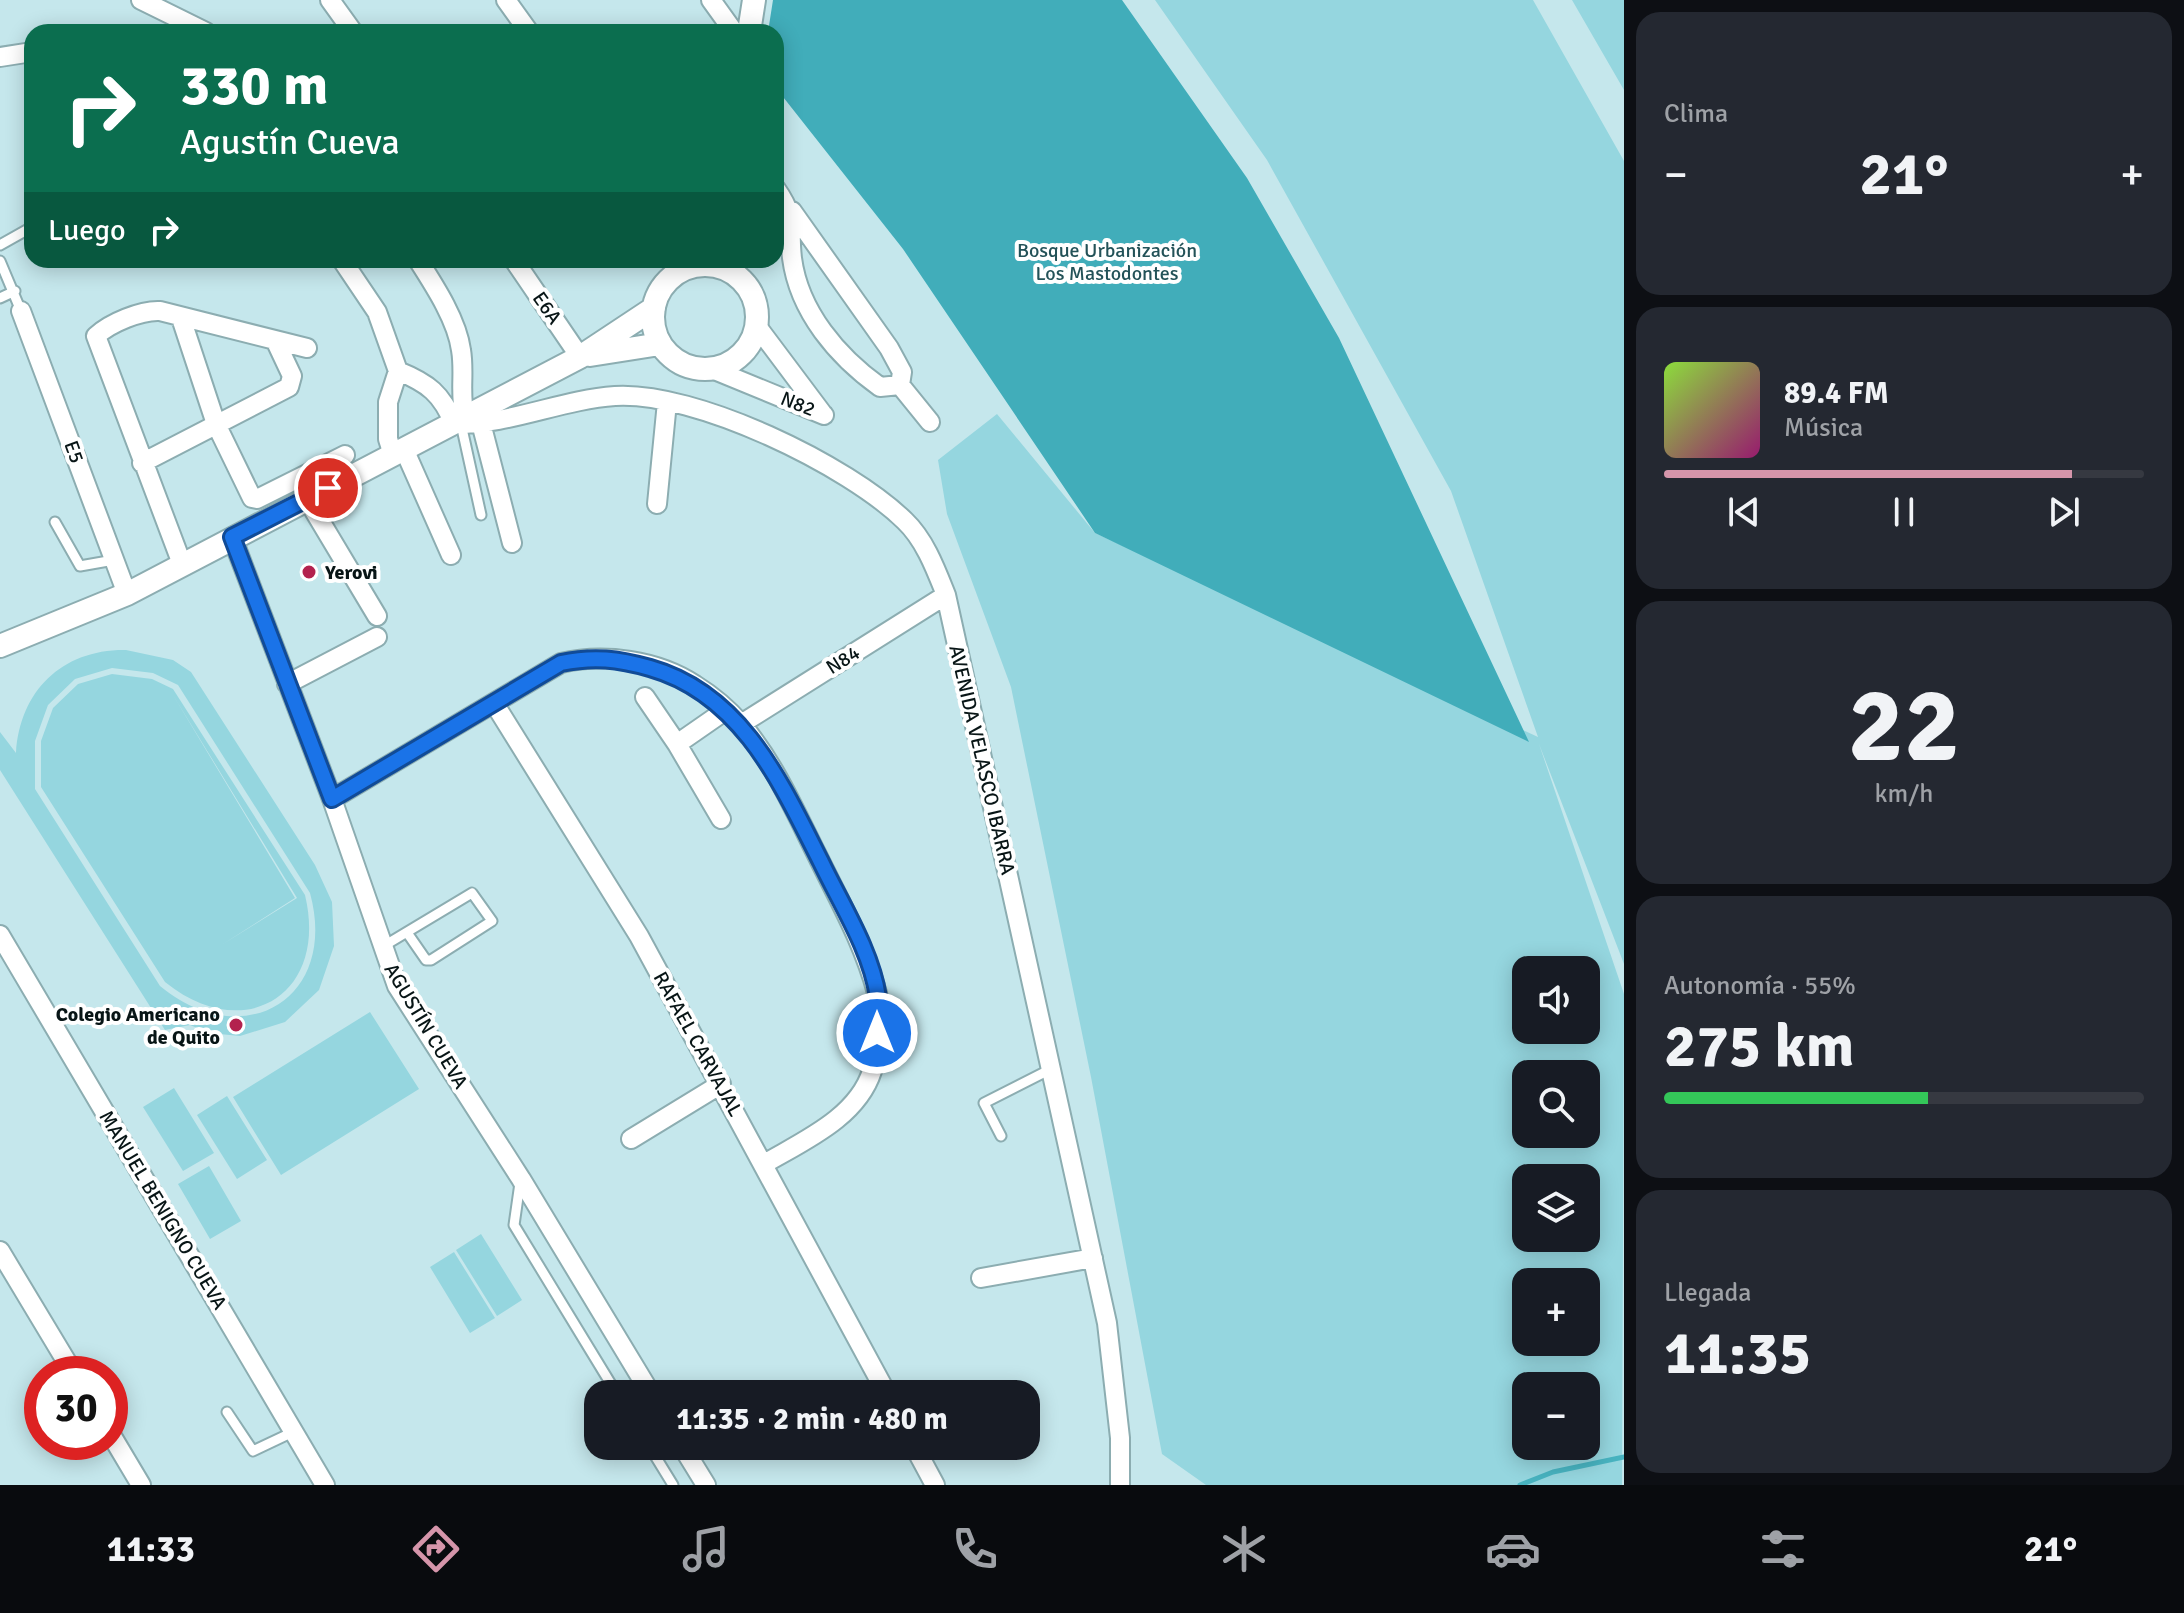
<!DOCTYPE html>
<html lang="es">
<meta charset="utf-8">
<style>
body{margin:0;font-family:Signika,sans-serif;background:#242831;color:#f1f3f6;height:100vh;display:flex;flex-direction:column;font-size:30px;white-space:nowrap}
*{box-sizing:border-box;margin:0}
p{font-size:26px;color:#9ea1a6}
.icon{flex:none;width:44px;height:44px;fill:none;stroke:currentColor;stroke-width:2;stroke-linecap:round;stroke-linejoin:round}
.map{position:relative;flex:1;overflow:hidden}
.drawer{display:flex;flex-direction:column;gap:12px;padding:12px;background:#0d0f14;width:560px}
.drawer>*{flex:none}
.top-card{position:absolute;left:24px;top:24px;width:760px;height:244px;border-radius:24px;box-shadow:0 4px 20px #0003;background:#0b6e4f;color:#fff;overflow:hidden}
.controls{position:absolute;left:1512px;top:956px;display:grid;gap:16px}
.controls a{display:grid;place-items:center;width:88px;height:88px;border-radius:16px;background:#171b24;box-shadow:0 4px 20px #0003;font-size:40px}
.speed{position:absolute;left:24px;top:1356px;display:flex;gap:16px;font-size:40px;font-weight:700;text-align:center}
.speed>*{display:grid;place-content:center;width:104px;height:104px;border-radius:50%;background:#171b24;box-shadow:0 4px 20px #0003;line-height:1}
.speed .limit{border:12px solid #d22;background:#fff;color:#111}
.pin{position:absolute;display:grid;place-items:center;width:68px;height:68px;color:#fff;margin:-34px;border:4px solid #fff;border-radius:50%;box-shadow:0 2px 8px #0007}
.me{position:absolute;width:88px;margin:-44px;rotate:0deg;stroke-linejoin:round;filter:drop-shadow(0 0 6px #0008)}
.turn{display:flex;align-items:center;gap:28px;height:168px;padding:0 24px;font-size:36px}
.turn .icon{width:104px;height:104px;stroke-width:2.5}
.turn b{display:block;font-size:56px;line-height:68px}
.then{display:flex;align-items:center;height:76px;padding:0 24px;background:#0003;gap:16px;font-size:30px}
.big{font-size:60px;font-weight:700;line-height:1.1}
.drawer .tile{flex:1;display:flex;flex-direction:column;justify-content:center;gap:12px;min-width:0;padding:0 28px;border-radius:24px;background:#242831}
.drawer .dial{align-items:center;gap:0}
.dial b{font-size:104px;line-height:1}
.song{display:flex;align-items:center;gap:24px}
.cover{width:96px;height:96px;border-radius:12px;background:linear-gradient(135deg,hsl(90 70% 55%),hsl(320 70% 35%))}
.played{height:8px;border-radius:4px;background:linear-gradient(90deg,#d595aa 85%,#363941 85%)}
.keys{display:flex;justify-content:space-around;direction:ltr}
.heat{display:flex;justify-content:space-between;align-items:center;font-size:44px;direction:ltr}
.charge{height:12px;border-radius:6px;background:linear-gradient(90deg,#34c759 55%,#363941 0)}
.trip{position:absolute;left:584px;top:1380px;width:456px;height:80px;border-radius:24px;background:#171b24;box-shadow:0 4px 20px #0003;font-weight:700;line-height:80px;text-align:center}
.tab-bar{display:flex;height:128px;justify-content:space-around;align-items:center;background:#090b0e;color:#9ea1a6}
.tab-bar .icon{width:56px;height:56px}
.tab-bar .active{color:#d595aa}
.tab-bar b{font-size:36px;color:#f1f3f6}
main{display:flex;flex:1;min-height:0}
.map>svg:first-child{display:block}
.green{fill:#95d6df;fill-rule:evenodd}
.forest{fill:#41adba}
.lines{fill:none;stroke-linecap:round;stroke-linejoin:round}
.stream{stroke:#48b3c0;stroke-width:5}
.service-casing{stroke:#8cadb1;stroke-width:13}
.minor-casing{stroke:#8cadb1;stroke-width:22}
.tertiary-casing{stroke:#8cadb1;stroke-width:26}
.service{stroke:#fff;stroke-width:9}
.minor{stroke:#fff;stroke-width:18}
.tertiary{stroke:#fff;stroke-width:22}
.route-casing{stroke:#114b97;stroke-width:20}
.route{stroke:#1a73e8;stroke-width:14}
.poi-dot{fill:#b3224e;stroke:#fff;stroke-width:3}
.labels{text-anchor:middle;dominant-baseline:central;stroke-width:8;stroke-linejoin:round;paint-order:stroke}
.park-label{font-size:20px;fill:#235258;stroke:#fff}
.street-label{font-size:20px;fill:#081516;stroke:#fff}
.poi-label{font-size:20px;font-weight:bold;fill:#081516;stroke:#fff;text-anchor:start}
</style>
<main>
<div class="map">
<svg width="1624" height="1485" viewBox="0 0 1624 1485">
<rect width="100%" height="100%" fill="#c5e7ec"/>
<path class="green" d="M1155,0h378l91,161v803l-85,-220 85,250 -2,491h-416l-44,-31 -71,-377 -80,-390 -64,-173 -9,-54 59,-46 98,119 443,204 -87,-246 -184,-331zM1526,970h60v60h-60zM1526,1074h60v60h-60zM1526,1178h60v60h-60zM1526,1282h60v60h-60zM1526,1386h60v60h-60z
M1572,0h52v90z
M126,650l47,10 18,12 124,193 17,37 2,44 -15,44 -34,32 -45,14 -31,-3 -19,-8 -25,5 -165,-260v-38l16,21c4,-63 47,-104 110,-103zM112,668l41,5 25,12 132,208c29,106 -67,162 -150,93l-125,-197v-48l13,-36 27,-26z
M112,674l40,5 21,10 132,206c24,100 -61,151 -140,87l-124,-195v-46l12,-33 25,-24zM173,695l124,203 -74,46 72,-46z
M370,1012l49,77 -138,86 -48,-78z
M174,1088l40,65 -31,18 -40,-64z
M227,1096l40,64 -30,19 -40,-64z
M209,1166l32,55 -31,18 -32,-55z
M481,1234l41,66 -25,16 -41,-66z
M454,1252l41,66 -25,15 -40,-66z"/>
<path class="forest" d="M773,0h349l125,178 92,160 190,404 -434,-209 -192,-284 -127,-161v-56h-8z"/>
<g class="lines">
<path class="stream" d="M1520,1485l33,-13 71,-15"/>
<defs>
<path id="service" d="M0,245l32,-18
M0,261l21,50
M0,298l15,-7
M461,424l20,91
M55,522l25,44 34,-6
M382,947l90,-54 20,28 -61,39h-5l-18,-26
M1001,1136l-17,-33 67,-34
M520,1183l-6,42 103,169
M227,1412l26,39 40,-19
M649,1446l24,39"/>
<path id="minor" d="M141,0l65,32
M330,0l23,32
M506,0l23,32
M711,0l23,32
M0,57l32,-5
M776,189c21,30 12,36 16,69 7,54 46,99 88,129l20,-2
M792,211l97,137 13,24 -2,13
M342,260l35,52 21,59 -10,31v37l5,16
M418,260c16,25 39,60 43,90 4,23 -2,44 4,68
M514,260l66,97
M687,260l4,7
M21,311l106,283
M181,318l35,106 36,74 5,1 88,-44
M756,325l66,88
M712,369l112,46
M398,371c30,12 44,23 56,53 55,1 106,-24 161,-28 80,-5 233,69 290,125 20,19 31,49 41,74l161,728 13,115v47
M900,385l30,37
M481,423l31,120
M404,449l47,106
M142,463l147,-76 3,-11 -16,-34
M307,499l70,117
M657,504l10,-102
M232,537l100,262 65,187 124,193 130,215
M182,564l-86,-228c14,-13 45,-26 64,-25l147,37
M287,684l90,-47
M645,697l32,47
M494,703l145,233 248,458
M741,724l205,-129
M332,799l229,-136c43,-10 96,-3 134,22 16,10 33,24 46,39 32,37 54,87 76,131 22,45 47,89 60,138 5,21 1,58 -5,78 -15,47 -69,70 -108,93
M721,819l-44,-75 49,-34
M0,935l325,550
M631,1139l90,-55
M0,1251l74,123
M981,1278l112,-20
M110,1433l31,52
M682,1446l24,39
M914,1446l21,39"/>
<path id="tertiary" d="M749,32l5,-32
M653 317a52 52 0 1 1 104 0a52 52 0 1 1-104 0Z
M590,355l70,-11
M0,646l127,-52 453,-237 74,-49"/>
</defs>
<use href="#service" class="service-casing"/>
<use href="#minor" class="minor-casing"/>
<use href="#tertiary" class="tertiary-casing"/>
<use href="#service" class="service"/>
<use href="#minor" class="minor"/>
<use href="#tertiary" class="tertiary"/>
</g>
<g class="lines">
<defs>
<path id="route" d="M328,488l-96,49 100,262 229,-136c33,-7 57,-4 89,5 92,26 131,115 171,194 20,42 50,88 57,135 2,11 -1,25 -1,36"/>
</defs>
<use href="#route" class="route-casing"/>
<use href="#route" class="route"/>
</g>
<g class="poi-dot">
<circle cx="309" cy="572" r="8"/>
<circle cx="236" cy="1025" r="8"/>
</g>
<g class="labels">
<g class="park-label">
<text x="1107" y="250">Bosque Urbanización<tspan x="1107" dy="23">Los Mastodontes</tspan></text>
</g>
<g class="street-label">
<text transform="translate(547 308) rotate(55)">E6A</text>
<text transform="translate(798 404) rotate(22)">N82</text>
<text transform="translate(74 452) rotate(70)">E5</text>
<text transform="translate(843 660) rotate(-32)">N84</text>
<text transform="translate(982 760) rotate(77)">AVENIDA VELASCO IBARRA</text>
<text transform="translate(426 1026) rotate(59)">AGUSTÍN CUEVA</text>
<text transform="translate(698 1044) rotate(61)">RAFAEL CARVAJAL</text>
<text transform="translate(163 1210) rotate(59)">MANUEL BENIGNO CUEVA</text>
</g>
<g class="poi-label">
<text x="325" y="572">Yerovi</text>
<text x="220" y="1014" text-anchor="end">Colegio Americano<tspan x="220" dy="23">de Quito</tspan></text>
</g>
</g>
</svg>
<div class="controls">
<a><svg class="icon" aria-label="sound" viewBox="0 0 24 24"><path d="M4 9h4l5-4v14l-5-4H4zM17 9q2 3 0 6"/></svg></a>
<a><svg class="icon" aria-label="search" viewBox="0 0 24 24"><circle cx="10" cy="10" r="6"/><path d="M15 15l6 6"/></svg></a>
<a><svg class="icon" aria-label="layers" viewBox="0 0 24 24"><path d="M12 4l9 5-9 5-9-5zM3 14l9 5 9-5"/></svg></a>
<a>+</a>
<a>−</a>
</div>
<div class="speed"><div class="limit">30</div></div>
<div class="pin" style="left:328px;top:488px;background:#d93025"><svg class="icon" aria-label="arrive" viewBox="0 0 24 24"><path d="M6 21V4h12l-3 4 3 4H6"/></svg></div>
<svg class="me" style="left:877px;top:1033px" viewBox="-20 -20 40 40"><circle r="17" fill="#1a73e8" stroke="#fff" stroke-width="3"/><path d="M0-11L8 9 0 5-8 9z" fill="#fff"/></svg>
<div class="trip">11:35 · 2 min · 480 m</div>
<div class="top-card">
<div class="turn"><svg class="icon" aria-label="right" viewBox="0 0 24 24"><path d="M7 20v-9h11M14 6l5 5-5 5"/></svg><div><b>330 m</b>Agustín Cueva</div></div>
<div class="then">Luego<svg class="icon" aria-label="right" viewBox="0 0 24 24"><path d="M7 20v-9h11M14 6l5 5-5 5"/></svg></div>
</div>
</div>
<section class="drawer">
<div class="tile"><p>Clima</p>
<div class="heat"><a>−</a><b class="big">21°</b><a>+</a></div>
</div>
<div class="tile">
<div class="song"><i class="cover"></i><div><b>89.4 FM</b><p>Música</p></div></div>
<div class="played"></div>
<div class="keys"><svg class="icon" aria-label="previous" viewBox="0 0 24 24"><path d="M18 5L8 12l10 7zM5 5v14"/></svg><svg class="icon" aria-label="pause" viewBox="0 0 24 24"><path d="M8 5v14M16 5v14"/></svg><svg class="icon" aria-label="next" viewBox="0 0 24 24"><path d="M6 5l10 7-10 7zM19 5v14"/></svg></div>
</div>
<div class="tile dial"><b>22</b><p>km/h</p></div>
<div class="tile"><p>Autonomía · 55%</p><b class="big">275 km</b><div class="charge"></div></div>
<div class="tile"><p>Llegada</p><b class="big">11:35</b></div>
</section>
</main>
<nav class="tab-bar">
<b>11:33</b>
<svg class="icon active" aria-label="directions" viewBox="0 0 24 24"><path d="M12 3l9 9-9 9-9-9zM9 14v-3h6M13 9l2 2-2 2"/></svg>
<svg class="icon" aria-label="music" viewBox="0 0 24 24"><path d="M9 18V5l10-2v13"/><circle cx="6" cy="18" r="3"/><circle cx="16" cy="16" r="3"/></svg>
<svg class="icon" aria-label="phone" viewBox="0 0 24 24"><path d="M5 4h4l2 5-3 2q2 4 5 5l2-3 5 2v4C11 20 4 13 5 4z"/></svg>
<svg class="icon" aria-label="climate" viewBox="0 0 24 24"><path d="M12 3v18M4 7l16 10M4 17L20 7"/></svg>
<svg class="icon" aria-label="car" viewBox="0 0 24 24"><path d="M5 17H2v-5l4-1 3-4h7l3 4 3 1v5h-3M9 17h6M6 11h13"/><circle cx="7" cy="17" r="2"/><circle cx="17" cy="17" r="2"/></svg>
<svg class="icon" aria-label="filters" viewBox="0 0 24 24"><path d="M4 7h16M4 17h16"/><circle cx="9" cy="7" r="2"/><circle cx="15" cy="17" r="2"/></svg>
<b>21°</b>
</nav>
